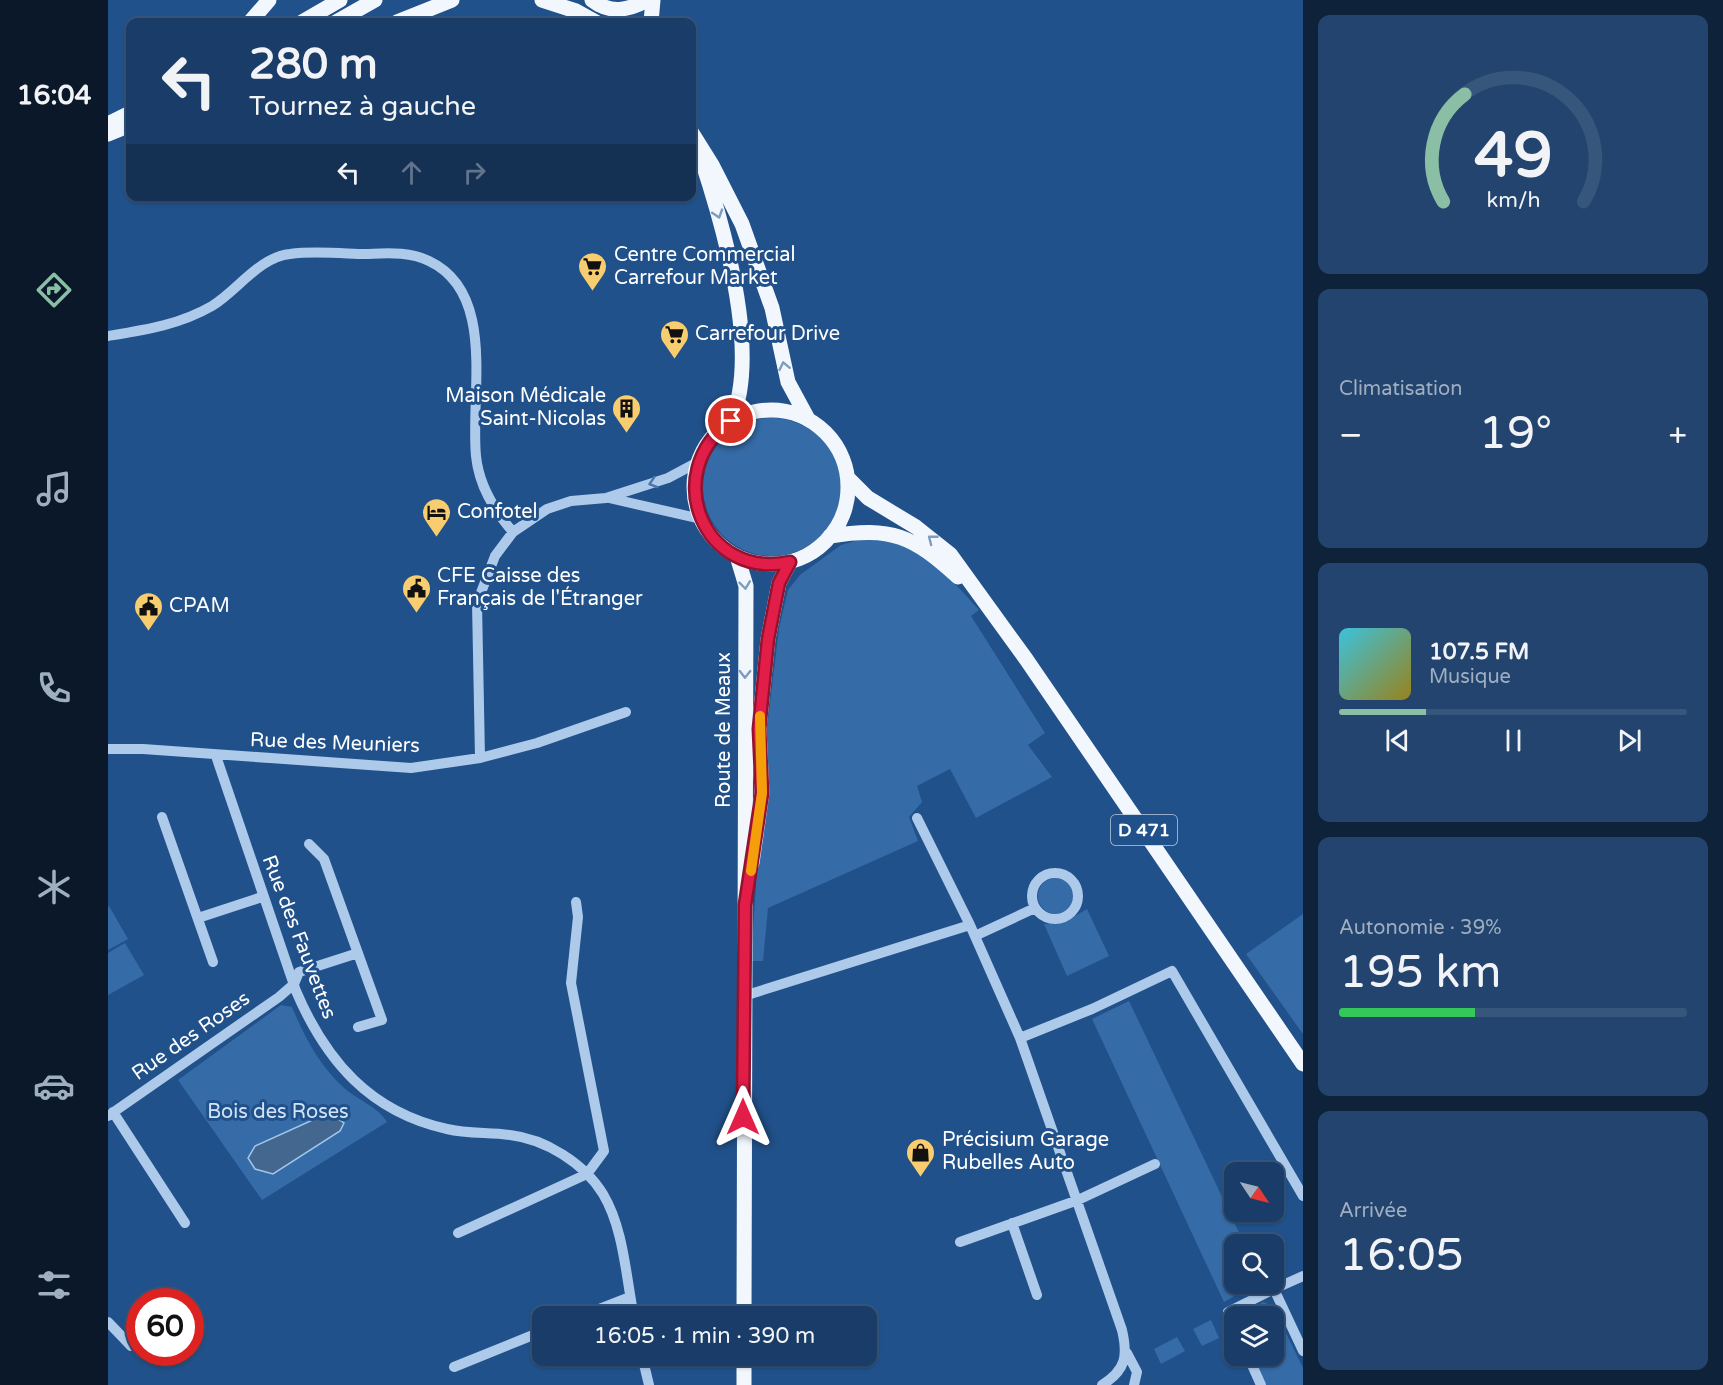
<!DOCTYPE html>
<html lang="fr">
<meta charset="utf-8">
<style>
body{margin:0;font-family:"Varela Round",sans-serif;background:#22446e;color:#f1f3f6;height:100vh;display:flex;flex-direction:column;font-size:22px;white-space:nowrap}
*{box-sizing:border-box;margin:0}
p{font-size:20px;color:#9faec0}
.icon{flex:none;width:33px;height:33px;fill:none;stroke:currentColor;stroke-width:2;stroke-linecap:round;stroke-linejoin:round}
.map{position:relative;flex:1;overflow:hidden}
.drawer{display:flex;flex-direction:column;gap:15px;padding:15px;background:#0e2239;width:420px}
.drawer>*{flex:none}
.banner{position:absolute;left:18px;top:18px;width:570px;height:183px;border-radius:12px;box-shadow:0 2px 4px #0004,0 0 0 2px #37567c;background:#193d68;color:#f1f3f6;overflow:hidden}
.needle{width:39px;rotate:125deg}
.buttons{position:absolute;left:1116px;top:1162px;display:grid;gap:12px}
.buttons a{display:grid;place-items:center;width:60px;height:60px;border-radius:12px;background:#193d68;box-shadow:0 2px 4px #0004,0 0 0 2px #37567c;font-size:30px}
.speed{position:absolute;left:18px;top:1288px;display:flex;gap:12px;font-size:30px;font-weight:700;text-align:center}
.speed>*{display:grid;place-content:center;width:78px;height:78px;border-radius:50%;background:#193d68;box-shadow:0 2px 4px #0004,0 0 0 2px #37567c;line-height:1}
.speed .limit{border:9px solid #d22;background:#fff;color:#111}
.pin{position:absolute;display:grid;place-items:center;width:51px;height:51px;color:#fff;margin:-26px;border:3px solid #fff;border-radius:50%;box-shadow:0 2px 6px #0007}
.me{position:absolute;width:66px;margin:-33px;rotate:0deg;stroke-linejoin:round;filter:drop-shadow(0 0 4px #0008)}
.turn{display:flex;align-items:center;gap:21px;height:126px;padding:0 24px;font-size:27px}
.turn .icon{width:78px;height:78px;stroke-width:2.5}
.turn b{display:block;font-size:42px;line-height:51px}
.lanes{display:flex;align-items:center;height:57px;padding:0 24px;background:#0003;justify-content:center;gap:30px;direction:ltr}
.lanes .off{opacity:.35}
.big{font-size:45px;font-weight:600;line-height:1.1}
.drawer .tile{flex:1;display:flex;flex-direction:column;justify-content:center;gap:9px;min-width:0;padding:0 21px;border-radius:12px;background:#22446e}
.drawer .dial{align-items:center;gap:0}
.dial svg{height:156px;overflow:visible;fill:none;stroke:#37567c;stroke-width:7;stroke-linecap:round;text-anchor:middle}
.dial text{fill:#f1f3f6;stroke:none}
.song{display:flex;align-items:center;gap:18px}
.cover{width:72px;height:72px;border-radius:9px;background:linear-gradient(135deg,hsl(190 70% 55%),hsl(50 70% 35%))}
.played{height:6px;border-radius:3px;background:linear-gradient(90deg,#8abfa5 25%,#37567c 25%)}
.keys{display:flex;justify-content:space-around;direction:ltr}
.heat{display:flex;justify-content:space-between;align-items:center;font-size:33px;direction:ltr}
.charge{height:9px;border-radius:4px;background:linear-gradient(90deg,#34c759 39%,#37567c 0)}
.trip{position:absolute;left:424px;top:1306px;width:345px;height:60px;border-radius:12px;background:#193d68;box-shadow:0 2px 4px #0004,0 0 0 2px #37567c;font-weight:600;line-height:60px;text-align:center}
main{display:flex;flex:1;min-height:0}
.dock{display:flex;flex-direction:column;width:108px;justify-content:space-around;align-items:center;background:#0a182a;color:#9faec0}
.dock .icon{width:42px;height:42px}
.dock .current{color:#8abfa5}
.dock b{font-size:27px;color:#f1f3f6}
.map>svg:first-child{display:block}
.green{fill:#356ba7}
.water{fill:#44678f;stroke:#a1c6ec;stroke-width:1.5}
.lines{fill:none;stroke-linecap:round;stroke-linejoin:round}
.minor{stroke:#aecaeb;stroke-width:10}
.major{stroke:#f2f7fe;stroke-width:15}
.oneway{stroke:#7f9cbe}
.oneway2{stroke:#4b75a7}
.route-casing{stroke:#92132f;stroke-width:15}
.route{stroke:#e11d48;stroke-width:10}
.slow{stroke:#f59e0b;stroke-width:10}
.labels{text-anchor:middle;dominant-baseline:central;stroke-width:6;stroke-linejoin:round;paint-order:stroke}
.shield{fill:#21518a;stroke:#bccbdc;stroke-width:1.5}
.shield-label{font-size:18px;font-weight:bold;fill:#fff}
.poi-label{font-size:20px;fill:#fff;stroke:#21518a;text-anchor:start}
.street-label{font-size:20px;fill:#fff;stroke:#21518a}
.park-label{font-size:20px;fill:#d2e4f8;stroke:#21518a}
</style>
<main>
<nav class="dock">
<b>16:04</b>
<svg class="icon current" aria-label="directions" viewBox="0 0 24 24"><path d="M12 3l9 9-9 9-9-9zM9 14v-3h6M13 9l2 2-2 2"/></svg>
<svg class="icon" aria-label="music" viewBox="0 0 24 24"><path d="M9 18V5l10-2v13"/><circle cx="6" cy="18" r="3"/><circle cx="16" cy="16" r="3"/></svg>
<svg class="icon" aria-label="phone" viewBox="0 0 24 24"><path d="M5 4h4l2 5-3 2q2 4 5 5l2-3 5 2v4C11 20 4 13 5 4z"/></svg>
<svg class="icon" aria-label="climate" viewBox="0 0 24 24"><path d="M12 3v18M4 7l16 10M4 17L20 7"/></svg>
<svg class="icon" aria-label="car" viewBox="0 0 24 24"><path d="M5 17H2v-5l4-1 3-4h7l3 4 3 1v5h-3M9 17h6M6 11h13"/><circle cx="7" cy="17" r="2"/><circle cx="17" cy="17" r="2"/></svg>
<svg class="icon" aria-label="filters" viewBox="0 0 24 24"><path d="M4 7h16M4 17h16"/><circle cx="9" cy="7" r="2"/><circle cx="15" cy="17" r="2"/></svg>
</nav>
<div class="map">
<svg width="1195" height="1385" viewBox="0 0 1195 1385">
<rect width="100%" height="100%" fill="#21518a"/>
<path class="green" d="M595 487a69 69 0 1 1 138 0a69 69 0 1 1-138 0Z
M757,538c10,2 22,2 32,6 33,10 60,41 82,66l-8,6 74,117 -17,12 24,32 -76,41 -26,-49 -33,17 5,16 -13,15 9,24 -150,67 -5,53h-12l6,-92 5,-24 5,-117 12,-100 9,-38 12,-15 41,-30z
M930 896a18 18 0 1 1 36 0a18 18 0 1 1-36 0Z
M1,906l19,33 -20,11v-43z
M979,909l22,47 -42,20 -23,-52 19,-1z
M1195,914v120l-57,-80z
M17,943l19,32 -36,20v-42z
M1021,1001l116,244h-11v39h22l-32,18 -132,-283z
M173,1005l11,2c13,31 27,58 52,81 14,12 34,19 43,34l-125,78 -84,-120z
M1155,1302l10,4 30,62v17h-37l-14,-29h22v-39h-36z
M1103,1320l8,18 -17,8 -9,-17z
M1069,1337l8,14 -24,13 -7,-15z"/>
<path class="water" d="M224,1115l12,8 -4,8 -67,43 -18,-5 -7,-11 7,-12 62,-28z"/>
<g class="lines">
<path class="minor" d="M0,336c37,-6 71,-11 104,-30 25,-15 47,-49 78,-52 22,-3 46,-1 68,0 24,0 48,-4 71,7 68,32 41,133 47,195 3,30 18,54 37,76
M501,498l92,21
M0,749h35l268,19 69,-10 57,-15 89,-31
M108,756l80,235c30,70 74,121 151,138 21,5 42,3 63,6 35,4 74,28 93,59 21,35 23,84 31,123
M372,758l-3,-155 18,-47 18,-24 34,-23 24,-8 35,-3 62,-20 30,-16
M54,817l51,145
M809,818l53,107
M201,844l15,15 58,161 -24,7
M924 896a23 23 0 1 1 46 0a23 23 0 1 1-46 0Z
M468,902l2,15 -7,66 33,168 -17,23
M90,918l64,-21
M869,935l58,-27
M636,996l226,-71 50,113 102,292c6,26 4,40 -20,55
M912,1038l72,-29 80,-38 131,225
M5,1112l72,111
M0,1116l171,-119 15,-13 5,-12 59,-19
M904,1223l25,72
M350,1233l129,-59
M852,1242l118,-42 77,-36
M1166,1289l29,-13
M471,1317l51,-20
M0,1322l23,24
M1126,1327l-6,-15 46,-23 29,62
M1019,1353l10,19 -3,13
M534,1356l7,29
M1140,1356l13,29
M346,1367l89,-36"/>
<path class="major" d="M434,0l34,11 20,11
M484,0c18,14 36,11 55,0
M142,22l19,-22
M194,22l38,-22
M228,22l39,-22
M289,22l55,-22
M543,22l2,-22
M0,124l22,-11
M584,133l20,32 30,59 30,84 16,74 20,37
M0,134l22,-9
M594,161c22,67 59,193 29,260
M586 487a77 77 0 1 1 154 0a77 77 0 1 1-154 0Z
M740,478l20,20 48,29 34,27 76,105 277,405
M722,536c62,-10 83,0 128,41
M629,556l9,30 -2,731
M644,863l10,-70 -3,-64 9,-90 11,-56 11,-21
M636,1356v29"/>
</g>
<defs><path id="oneway-chevron" d="M-2-3.5L2.5 0L-2 3.5" fill="none" stroke-width="1.6" stroke-linecap="round" stroke-linejoin="round" transform="scale(1.5)"/></defs>
<g class="oneway">
<use href="#oneway-chevron" transform="translate(610 214) rotate(72)"/>
<use href="#oneway-chevron" transform="translate(676 366) rotate(-102)"/>
<use href="#oneway-chevron" transform="translate(824 539) rotate(-142)"/>
<use href="#oneway-chevron" transform="translate(637 585) rotate(83)"/>
<use href="#oneway-chevron" transform="translate(637 674) rotate(91)"/>
</g>
<use class="oneway2" href="#oneway-chevron" transform="translate(545 483) rotate(163)"/>
<g class="lines">
<defs>
<path id="route" d="M623,421c-71,51 -28,160 59,141l-11,21 -11,56 -9,90 3,64 -17,112 -2,212"/>
</defs>
<use href="#route" class="route-casing"/>
<use href="#route" class="route"/>
<path class="slow" d="M643,871l11,-78 -2,-77"/>
</g>
<defs>
<symbol id="supermarket-pin" viewBox="-11 -11 22 30"><path d="M0 17L-7.5 6A9.5 9.5 0 1 1 7.5 6Z" fill="#f7cd6f" stroke="#21518a"/><path d="M-6-5.5h2.5l.6 2H6L4.5 2H-2.5L-4.4-4H-6ZM-1.5 3.2a1.3 1.3 0 1 0 .1 0ZM3 3.2a1.3 1.3 0 1 0 .1 0Z" fill="#111"/></symbol>
<symbol id="building-pin" viewBox="-11 -11 22 30"><path d="M0 17L-7.5 6A9.5 9.5 0 1 1 7.5 6Z" fill="#f7cd6f" stroke="#21518a"/><path d="M-4-6H4V6H1V3H-1V6H-4ZM-2.5-4.3h1.7v1.8h-1.7ZM.8-4.3h1.7v1.8H.8ZM-2.5-1h1.7V.8h-1.7ZM.8-1h1.7V.8H.8Z" fill="#111"/></symbol>
<symbol id="hotel-pin" viewBox="-11 -11 22 30"><path d="M0 17L-7.5 6A9.5 9.5 0 1 1 7.5 6Z" fill="#f7cd6f" stroke="#21518a"/><path d="M-6-4.5h1.5V1H6V5H4.5V3h-9V5H-6ZM-4 0a1.8 1.8 0 1 1 3.6 0ZM.5 0V-2.5h3Q6-2.5 6 0Z" fill="#111"/></symbol>
<symbol id="civic-pin" viewBox="-11 -11 22 30"><path d="M0 17L-7.5 6A9.5 9.5 0 1 1 7.5 6Z" fill="#f7cd6f" stroke="#21518a"/><path d="M-.6-6.5H3V-4.5H.6V-3L4-1V1h2V6H-6V1h2V-1L-.6-3ZM-1.2 2.5V6h2.4V2.5Z" fill="#111"/></symbol>
<symbol id="shop-pin" viewBox="-11 -11 22 30"><path d="M0 17L-7.5 6A9.5 9.5 0 1 1 7.5 6Z" fill="#f7cd6f" stroke="#21518a"/><path d="M-5-2.5h2.3a2.7 3.5 0 0 1 5.4 0H5L5.5 6h-11ZM-1.5-2.5h3a1.5 2.3 0 0 0-3 0Z" fill="#111"/></symbol>
</defs>
<g fill-rule="evenodd">
<use href="#supermarket-pin" x="468" y="250" width="33" height="45"/>
<use href="#supermarket-pin" x="550" y="318" width="33" height="45"/>
<use href="#building-pin" x="502" y="392" width="33" height="45"/>
<use href="#hotel-pin" x="312" y="496" width="33" height="45"/>
<use href="#civic-pin" x="292" y="572" width="33" height="45"/>
<use href="#civic-pin" x="24" y="590" width="33" height="45"/>
<use href="#shop-pin" x="796" y="1136" width="33" height="45"/>
</g>
<g class="labels">
<rect class="shield" x="1003" y="815" width="66" height="30" rx="4.5"/>
<g class="shield-label">
<text x="1036" y="830">D 471</text>
</g>
<g class="poi-label">
<text x="506" y="255">Centre Commercial<tspan x="506" dy="23">Carrefour Market</tspan></text>
<text x="587" y="334">Carrefour Drive</text>
<text x="498" y="396" text-anchor="end">Maison Médicale<tspan x="498" dy="23">Saint-Nicolas</tspan></text>
<text x="349" y="512">Confotel</text>
<text x="329" y="576">CFE Caisse des<tspan x="329" dy="23">Français de l'Étranger</tspan></text>
<text x="61" y="606">CPAM</text>
<text x="834" y="1140">Précisium Garage<tspan x="834" dy="23">Rubelles Auto</tspan></text>
</g>
<g class="street-label">
<text transform="translate(616 730) rotate(-90)">Route de Meaux</text>
<text transform="translate(227 743) rotate(2)">Rue des Meuniers</text>
<text transform="translate(191 937) rotate(69)">Rue des Fauvettes</text>
<text transform="translate(83 1036) rotate(-35)">Rue des Roses</text>
</g>
<g class="park-label">
<text x="170" y="1112">Bois des Roses</text>
</g>
</g>
</svg>
<div class="buttons">
<a><svg class="needle" viewBox="-14 -14 28 28"><path d="M0-13l5 13h-10z" fill="#e53935"/><path d="M0 13l5-13h-10z" fill="#9faec0"/></svg></a>
<a><svg class="icon" aria-label="search" viewBox="0 0 24 24"><circle cx="10" cy="10" r="6"/><path d="M15 15l6 6"/></svg></a>
<a><svg class="icon" aria-label="layers" viewBox="0 0 24 24"><path d="M12 4l9 5-9 5-9-5zM3 14l9 5 9-5"/></svg></a>
</div>
<div class="speed"><div class="limit">60</div></div>
<div class="pin" style="left:623px;top:421px;background:#d93025"><svg class="icon" aria-label="arrive" viewBox="0 0 24 24"><path d="M6 21V4h12l-3 4 3 4H6"/></svg></div>
<svg class="me" style="left:635px;top:1117px" viewBox="-20 -20 40 40"><path d="M0-17L14 15 0 8-14 15z" fill="#e11d48" stroke="#fff" stroke-width="4"/></svg>
<div class="trip">16:05 · 1 min · 390 m</div>
<div class="banner">
<div class="turn"><svg class="icon" aria-label="left" viewBox="0 0 24 24"><path d="M17 20v-9H6M10 6l-5 5 5 5"/></svg><div><b>280 m</b>Tournez à gauche</div></div>
<div class="lanes"><svg class="icon" aria-label="left" viewBox="0 0 24 24"><path d="M17 20v-9H6M10 6l-5 5 5 5"/></svg><svg class="icon off" aria-label="ahead" viewBox="0 0 24 24"><path d="M12 20V5M6 11l6-6 6 6"/></svg><svg class="icon off" aria-label="right" viewBox="0 0 24 24"><path d="M7 20v-9h11M14 6l5 5-5 5"/></svg></div>
</div>
</div>
<section class="drawer">
<div class="tile dial"><svg viewBox="0 0 100 80">
<path d="M14 69A42 42 0 1 1 86 69"/>
<path d="M14 69A42 42 0 0 1 25 14" stroke="#8abfa5"/>
<text x="50" y="56" font-size="32" font-weight="700">49</text>
<text x="50" y="72" font-size="11">km/h</text>
</svg></div>
<div class="tile"><p>Climatisation</p>
<div class="heat"><a>−</a><b class="big">19°</b><a>+</a></div>
</div>
<div class="tile">
<div class="song"><i class="cover"></i><div><b>107.5 FM</b><p>Musique</p></div></div>
<div class="played"></div>
<div class="keys"><svg class="icon" aria-label="previous" viewBox="0 0 24 24"><path d="M18 5L8 12l10 7zM5 5v14"/></svg><svg class="icon" aria-label="pause" viewBox="0 0 24 24"><path d="M8 5v14M16 5v14"/></svg><svg class="icon" aria-label="next" viewBox="0 0 24 24"><path d="M6 5l10 7-10 7zM19 5v14"/></svg></div>
</div>
<div class="tile"><p>Autonomie · 39%</p><b class="big">195 km</b><div class="charge"></div></div>
<div class="tile"><p>Arrivée</p><b class="big">16:05</b></div>
</section>
</main>
